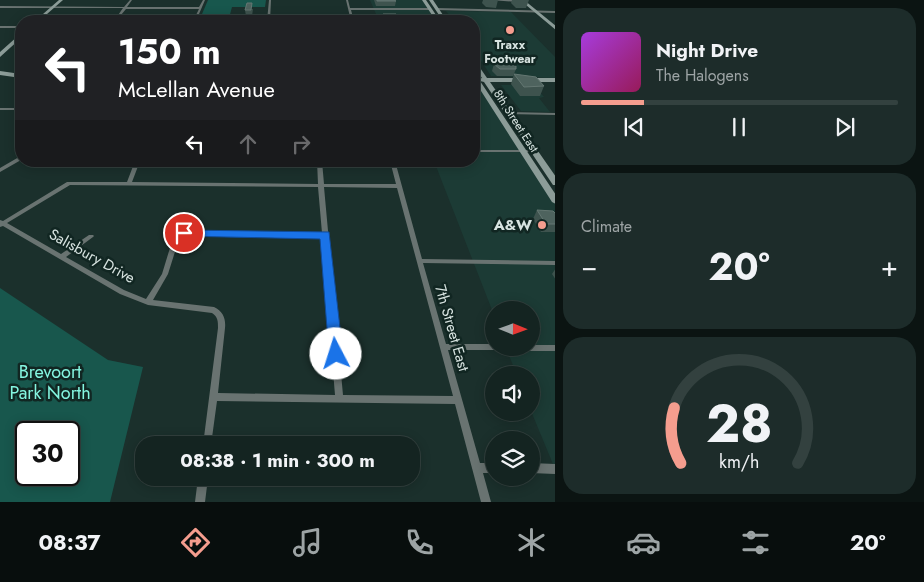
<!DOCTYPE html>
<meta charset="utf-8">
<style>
body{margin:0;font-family:Jost,sans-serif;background:#1d2c2a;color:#f1f3f6;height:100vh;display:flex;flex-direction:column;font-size:19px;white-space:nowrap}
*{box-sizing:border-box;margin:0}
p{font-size:16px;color:#9da4a5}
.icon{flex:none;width:28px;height:28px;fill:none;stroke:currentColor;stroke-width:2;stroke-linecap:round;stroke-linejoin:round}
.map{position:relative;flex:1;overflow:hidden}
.details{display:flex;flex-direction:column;gap:8px;padding:8px;background:#0b1412;width:369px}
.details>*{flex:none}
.top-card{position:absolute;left:15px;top:15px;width:465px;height:152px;border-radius:20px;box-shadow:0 2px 12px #0003,0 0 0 1px #33413f;background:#202124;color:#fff;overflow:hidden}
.needle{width:32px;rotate:91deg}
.buttons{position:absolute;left:485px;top:301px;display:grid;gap:10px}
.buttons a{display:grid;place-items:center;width:55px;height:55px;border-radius:50%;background:#142421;box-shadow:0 2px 12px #0003,0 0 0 1px #33413f;font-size:25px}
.speed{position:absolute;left:15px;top:421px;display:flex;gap:10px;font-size:25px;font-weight:700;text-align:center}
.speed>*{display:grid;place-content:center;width:65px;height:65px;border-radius:50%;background:#142421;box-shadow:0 2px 12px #0003,0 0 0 1px #33413f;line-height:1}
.speed .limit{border:2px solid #111;border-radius:8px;background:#fff;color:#111}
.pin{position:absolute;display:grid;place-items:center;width:42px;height:42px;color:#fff;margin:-21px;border:2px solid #fff;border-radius:50%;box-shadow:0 1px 5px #0007}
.me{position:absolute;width:55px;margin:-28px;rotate:355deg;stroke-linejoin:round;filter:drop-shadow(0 0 4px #0008)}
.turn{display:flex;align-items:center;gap:18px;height:105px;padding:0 20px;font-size:22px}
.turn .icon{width:65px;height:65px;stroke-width:2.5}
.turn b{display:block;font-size:35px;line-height:42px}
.lanes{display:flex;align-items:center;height:48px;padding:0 20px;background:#0003;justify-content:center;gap:25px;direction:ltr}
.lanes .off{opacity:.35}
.big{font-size:38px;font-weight:700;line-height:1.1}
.details .widget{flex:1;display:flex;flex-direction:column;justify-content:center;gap:8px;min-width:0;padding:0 18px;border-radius:20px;background:#1d2c2a}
.details .dial{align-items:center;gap:0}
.dial svg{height:130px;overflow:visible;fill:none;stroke:#33413f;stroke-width:7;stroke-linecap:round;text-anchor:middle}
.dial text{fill:#f1f3f6;stroke:none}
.song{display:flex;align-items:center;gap:15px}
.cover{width:60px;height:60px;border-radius:8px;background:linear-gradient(135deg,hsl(280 70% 55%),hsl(330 70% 35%))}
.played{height:5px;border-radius:2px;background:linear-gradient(90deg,#f59d8e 20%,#33413f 20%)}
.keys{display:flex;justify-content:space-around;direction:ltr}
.heat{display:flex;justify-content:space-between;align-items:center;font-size:28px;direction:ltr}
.trip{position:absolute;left:135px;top:436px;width:285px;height:50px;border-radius:20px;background:#142421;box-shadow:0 2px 12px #0003,0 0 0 1px #33413f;font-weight:700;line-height:50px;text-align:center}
.menu{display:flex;height:80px;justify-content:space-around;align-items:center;background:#080e0d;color:#9da4a5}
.menu .icon{width:35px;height:35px}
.menu .current{color:#f59d8e}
.menu b{font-size:22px;color:#f1f3f6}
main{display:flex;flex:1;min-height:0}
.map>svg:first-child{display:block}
.built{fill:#1c3b35}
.green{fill:#18574d;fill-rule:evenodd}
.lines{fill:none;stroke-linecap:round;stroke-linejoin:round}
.street{fill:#697371;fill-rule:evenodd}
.secondary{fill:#8c9c98;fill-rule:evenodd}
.wall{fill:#3e534e}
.building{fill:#4e635e;stroke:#647772}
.route{fill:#1a73e8;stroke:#114b97}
.poi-dot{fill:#f59d8e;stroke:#112622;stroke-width:2}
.labels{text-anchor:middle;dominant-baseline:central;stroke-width:5;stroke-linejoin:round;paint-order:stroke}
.far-poi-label{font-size:12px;font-weight:bold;fill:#d8e4e1;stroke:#112622}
.far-street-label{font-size:12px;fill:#d8e4e1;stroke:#112622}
.poi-label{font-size:15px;font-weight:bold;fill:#d8e4e1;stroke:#112622;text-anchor:end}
.street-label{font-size:15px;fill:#d8e4e1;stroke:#112622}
.near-park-label{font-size:18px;fill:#84f5e0;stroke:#112622}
</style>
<main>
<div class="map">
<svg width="556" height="502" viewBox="0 0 556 502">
<rect width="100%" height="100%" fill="#1b302c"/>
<path class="built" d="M370,0h54l14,21h-59z
M446,11l65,1 44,45v21l-64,-2 -17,-26v-29h-20z
M474,83h4l77,119v267l-24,-58v-36h-14l-11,-27h25v-38h-37v5l-60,-154h40z
M501,85h33l10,12 -5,1 11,14 -29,-1z"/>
<path class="green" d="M208,0h58l-1,7h-33l-3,11 35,-1v4h-65z
M0,288l108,72 35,7 -33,135h-110zM69,432v43h-43v-43z"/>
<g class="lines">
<path class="street" d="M130,0h2l-5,7h72l4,-7h2l-9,21h-3l6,-12h-73l-10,12h-2l9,-13h-123v-2l124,1z
M269,0h2l-1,21h-3z
M346,0h2l2,8h80l1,1 -1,1h-79l3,11h-3z
M491,0h23l5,1 -1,1z
M437,8l119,3v2l-120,-3z
M0,26h21v2h-21z
M0,108h21v2h-21z
M506,112l50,1v2l-48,-1 -2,-1z
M474,150h60l2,1 -2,1h-60z
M19,157h2v3l-21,12v-4z
M135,161h5l-8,21 186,2 -1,-23h5l2,23h72l-6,-23h5l27,98 134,2v4l-133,-2 23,81h48v4h4l-1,1 -3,1h-46l32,113h14v10h-11l8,29h-10l-26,-98 -238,-3 -6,44h-8l15,-117c0,-7 0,-11 -6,-15l-64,-8 -28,-11 -117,-68 -3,1v-7l3,1 64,-39h60zM70,185l248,2 4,46 -140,-1 -9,6 -11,36 -16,25 -22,-9 -58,-33 27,-20 1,-1 -1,-1h-4l-28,19 -54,-31zM324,187l73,1 56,208 -110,-1zM185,235l137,2 13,158 -117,-2 7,-65c1,-9 -2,-17 -11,-21l-61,-7 15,-26 11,-35z
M531,345h25v6h-37l-3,-1 -1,-2h16z
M531,463l25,1v10l-25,-1z
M198,478h10l-3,24h-10z"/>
<path class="secondary" d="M59,0h4l-24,21h-4z
M422,0h4l14,21h-4z
M429,0h4l14,21h-4z
M520,0h4l32,26v4z
M19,35h2v3l-21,19v-5z
M474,61l2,1 11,16h69v4h-66l66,95v8h-3l-69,-103 -4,-1 76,114v9l-4,-2 -78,-122v-6l5,5 3,-1 -8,-12z
M0,71l21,3v4l-21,-3z"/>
</g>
<path class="wall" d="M374,0h20l2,1 -1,5h-19z
M483,0h15l-2,8 -10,-1 -4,-4z
M512,0h17l-3,8h-10l-5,-5z
M253,9l-1,7h-6l-1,-6z
M383,14l15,5 -1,2h-15v-1z
M494,64l22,5 -3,7h-16l-5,-5z
M514,74l30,12 -4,10h-20l-9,-12z
M537,210l19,4v18h-15l-8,-13z
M556,268v12l-4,-6z"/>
<path class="building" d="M377,0h17l2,1h-19z
M247,3h5l-1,7h-6z
M383,14h13l2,5h-13z
M494,64l17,1 5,1v3h-16z
M514,74l22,3 8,9 -20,1z
M537,210l16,1 3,3v10h-10z"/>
<path class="route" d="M184,230l145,2 14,122 -2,5 -5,1 -5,-1 -2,-5 -9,-115 -140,-3 -1,-3 1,-2z"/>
<g class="poi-dot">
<circle cx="510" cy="30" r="5"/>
<circle cx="542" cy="225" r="5"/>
</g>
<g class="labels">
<g class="far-poi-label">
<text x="510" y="45">Traxx<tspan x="510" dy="14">Footwear</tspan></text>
</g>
<g class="far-street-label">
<text transform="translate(516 121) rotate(57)">8th Street East</text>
</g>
<g class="poi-label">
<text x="532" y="225">A&amp;W</text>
</g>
<g class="street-label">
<text transform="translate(92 256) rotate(29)">Salisbury Drive</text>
<text transform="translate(452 328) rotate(74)">7th Street East</text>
</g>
<g class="near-park-label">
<text x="50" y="372">Brevoort<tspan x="50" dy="21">Park North</tspan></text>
</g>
</g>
</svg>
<div class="buttons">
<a><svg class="needle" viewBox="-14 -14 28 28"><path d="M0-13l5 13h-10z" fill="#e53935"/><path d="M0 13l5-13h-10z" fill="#9da4a5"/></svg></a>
<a><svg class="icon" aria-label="sound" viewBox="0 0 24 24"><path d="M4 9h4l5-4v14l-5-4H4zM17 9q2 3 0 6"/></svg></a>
<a><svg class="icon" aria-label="layers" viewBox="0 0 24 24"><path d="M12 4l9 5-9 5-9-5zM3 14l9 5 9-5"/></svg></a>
</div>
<div class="speed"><div class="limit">30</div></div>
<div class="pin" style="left:184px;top:233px;background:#d93025"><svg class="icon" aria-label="arrive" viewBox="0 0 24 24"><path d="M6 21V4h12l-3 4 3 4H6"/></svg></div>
<svg class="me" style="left:336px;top:354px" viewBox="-20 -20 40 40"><circle r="19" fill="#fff"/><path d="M0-13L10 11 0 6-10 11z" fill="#1a73e8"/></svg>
<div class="trip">08:38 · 1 min · 300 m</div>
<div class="top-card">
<div class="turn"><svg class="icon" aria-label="left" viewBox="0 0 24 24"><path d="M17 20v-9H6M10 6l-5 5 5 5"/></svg><div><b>150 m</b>McLellan Avenue</div></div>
<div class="lanes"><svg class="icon" aria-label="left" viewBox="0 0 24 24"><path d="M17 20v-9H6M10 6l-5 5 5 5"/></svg><svg class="icon off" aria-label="ahead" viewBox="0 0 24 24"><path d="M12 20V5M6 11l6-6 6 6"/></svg><svg class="icon off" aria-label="right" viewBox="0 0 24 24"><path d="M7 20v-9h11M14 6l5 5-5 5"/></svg></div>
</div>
</div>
<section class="details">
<div class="widget">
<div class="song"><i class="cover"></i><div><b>Night Drive</b><p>The Halogens</p></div></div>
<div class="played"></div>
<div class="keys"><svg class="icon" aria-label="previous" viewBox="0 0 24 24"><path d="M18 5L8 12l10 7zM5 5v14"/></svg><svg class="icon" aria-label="pause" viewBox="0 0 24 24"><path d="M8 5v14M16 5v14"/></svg><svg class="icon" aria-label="next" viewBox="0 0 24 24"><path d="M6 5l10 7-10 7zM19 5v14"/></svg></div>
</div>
<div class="widget"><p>Climate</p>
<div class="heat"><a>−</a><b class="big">20°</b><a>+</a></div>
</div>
<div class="widget dial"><svg viewBox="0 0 100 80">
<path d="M14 69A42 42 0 1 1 86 69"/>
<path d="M14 69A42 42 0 0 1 10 35" stroke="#f59d8e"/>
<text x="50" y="56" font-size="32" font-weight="700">28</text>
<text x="50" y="72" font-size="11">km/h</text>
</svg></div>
</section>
</main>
<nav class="menu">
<b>08:37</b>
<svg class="icon current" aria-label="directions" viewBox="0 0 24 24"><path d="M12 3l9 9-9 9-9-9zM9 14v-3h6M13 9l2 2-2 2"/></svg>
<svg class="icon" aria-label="music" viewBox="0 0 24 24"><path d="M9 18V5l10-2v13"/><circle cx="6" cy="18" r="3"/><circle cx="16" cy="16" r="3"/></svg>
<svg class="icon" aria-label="phone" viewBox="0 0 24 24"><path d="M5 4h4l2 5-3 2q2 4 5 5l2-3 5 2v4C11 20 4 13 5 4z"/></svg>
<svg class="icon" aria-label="climate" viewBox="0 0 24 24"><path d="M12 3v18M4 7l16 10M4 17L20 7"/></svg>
<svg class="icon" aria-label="car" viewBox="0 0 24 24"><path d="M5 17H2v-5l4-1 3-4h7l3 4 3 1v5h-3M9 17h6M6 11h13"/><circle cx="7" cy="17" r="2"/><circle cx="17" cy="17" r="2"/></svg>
<svg class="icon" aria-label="filters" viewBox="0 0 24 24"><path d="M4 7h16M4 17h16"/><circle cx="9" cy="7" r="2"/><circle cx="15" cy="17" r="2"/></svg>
<b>20°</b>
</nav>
